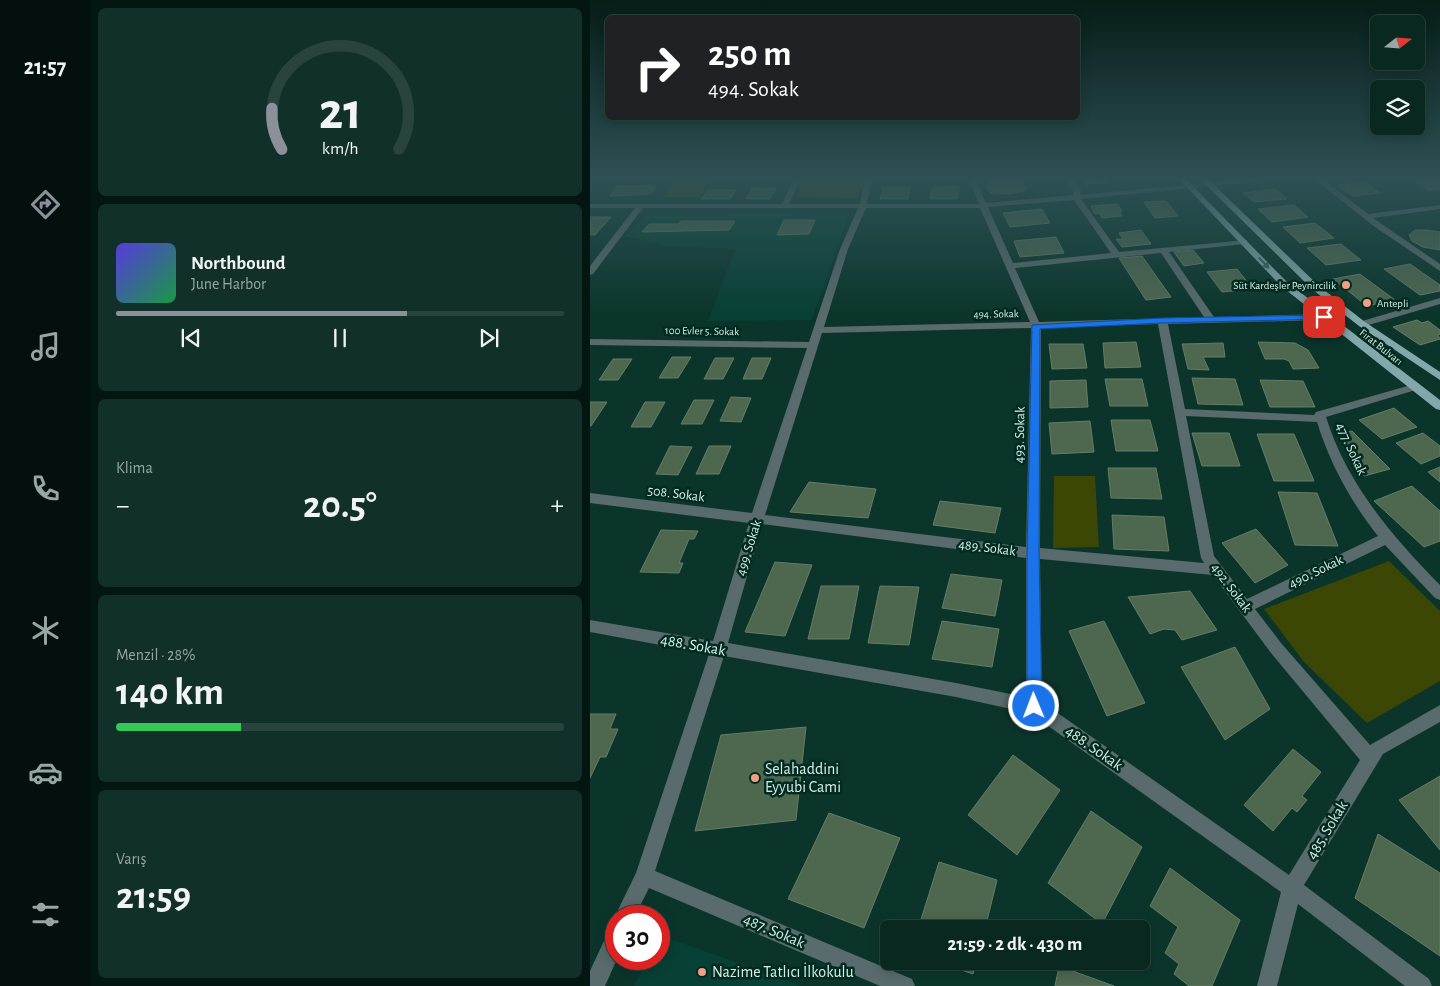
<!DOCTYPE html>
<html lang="tr">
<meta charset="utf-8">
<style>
body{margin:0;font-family:"Alegreya Sans",sans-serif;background:#113029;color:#f1f3f6;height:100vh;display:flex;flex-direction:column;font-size:19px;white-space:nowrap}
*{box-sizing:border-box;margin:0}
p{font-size:16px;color:#98a6a5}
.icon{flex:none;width:28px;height:28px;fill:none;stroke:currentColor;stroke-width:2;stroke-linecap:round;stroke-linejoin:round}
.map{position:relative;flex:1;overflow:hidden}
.drawer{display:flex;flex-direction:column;gap:8px;padding:8px;background:#041612;width:500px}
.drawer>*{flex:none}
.top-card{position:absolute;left:15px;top:15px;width:475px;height:105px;border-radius:8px;box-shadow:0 2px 12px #0003,0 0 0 1px #29443e;background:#202124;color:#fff;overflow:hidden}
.needle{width:32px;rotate:73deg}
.tools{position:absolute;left:780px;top:15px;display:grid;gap:10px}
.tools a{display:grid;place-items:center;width:55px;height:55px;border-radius:8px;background:#082820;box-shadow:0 2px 12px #0003,0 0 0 1px #29443e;font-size:25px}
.speed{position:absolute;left:15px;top:905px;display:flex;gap:10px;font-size:25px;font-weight:700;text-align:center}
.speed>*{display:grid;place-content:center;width:65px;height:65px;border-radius:50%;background:#082820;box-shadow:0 2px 12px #0003,0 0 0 1px #29443e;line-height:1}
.speed .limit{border:8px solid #d22;background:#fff;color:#111}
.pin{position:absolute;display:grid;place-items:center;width:42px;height:42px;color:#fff;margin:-21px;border-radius:10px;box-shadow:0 2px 8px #0006}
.me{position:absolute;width:55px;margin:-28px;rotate:359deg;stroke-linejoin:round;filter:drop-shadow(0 0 4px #0008)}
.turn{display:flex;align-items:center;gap:18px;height:105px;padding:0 20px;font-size:22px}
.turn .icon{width:65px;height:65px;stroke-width:2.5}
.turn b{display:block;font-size:35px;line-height:42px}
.big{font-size:38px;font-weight:700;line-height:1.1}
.drawer .tile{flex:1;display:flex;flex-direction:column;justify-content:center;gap:8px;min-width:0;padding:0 18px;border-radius:8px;background:#113029}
.drawer .dial{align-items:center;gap:0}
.dial svg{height:130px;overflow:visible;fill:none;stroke:#29443e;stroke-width:7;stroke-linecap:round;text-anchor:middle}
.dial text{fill:#f1f3f6;stroke:none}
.song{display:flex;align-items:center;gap:15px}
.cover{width:60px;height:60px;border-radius:8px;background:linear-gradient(135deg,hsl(250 70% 55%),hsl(140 70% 35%))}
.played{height:5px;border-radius:2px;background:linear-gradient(90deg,#8c9099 65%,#29443e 65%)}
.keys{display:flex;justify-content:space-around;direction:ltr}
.heat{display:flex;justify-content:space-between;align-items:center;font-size:28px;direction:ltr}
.charge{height:8px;border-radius:4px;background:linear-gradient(90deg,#34c759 28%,#29443e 0)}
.trip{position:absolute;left:290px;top:920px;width:270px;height:50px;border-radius:8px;background:#082820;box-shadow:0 2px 12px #0003,0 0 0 1px #29443e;font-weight:700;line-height:50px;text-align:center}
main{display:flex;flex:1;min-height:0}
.tab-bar{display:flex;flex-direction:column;width:90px;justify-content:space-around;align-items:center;background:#03100d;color:#98a6a5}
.tab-bar .icon{width:35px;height:35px}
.tab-bar .active{color:#8c9099}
.tab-bar b{font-size:22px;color:#f1f3f6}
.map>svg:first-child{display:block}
.built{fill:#074034}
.green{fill:#3c4605}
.building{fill:#4e674f;stroke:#647e65}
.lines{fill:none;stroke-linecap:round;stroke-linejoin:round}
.minor{fill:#596b6c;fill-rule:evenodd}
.major{fill:#82a8ab;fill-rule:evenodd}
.oneway{fill:#3a635f}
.route{fill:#1a73e8;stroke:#114b97}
.poi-dot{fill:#f49e86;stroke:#002b21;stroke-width:2}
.labels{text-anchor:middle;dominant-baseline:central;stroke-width:5;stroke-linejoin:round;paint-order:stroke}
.far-poi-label{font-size:11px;fill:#d7ede6;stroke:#002b21;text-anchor:end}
.far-street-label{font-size:11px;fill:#d7ede6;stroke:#002b21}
.street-label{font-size:14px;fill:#d7ede6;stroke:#002b21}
.near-street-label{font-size:16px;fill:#d7ede6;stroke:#002b21}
.near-poi-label{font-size:16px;fill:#d7ede6;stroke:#002b21;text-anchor:start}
</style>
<main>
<nav class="tab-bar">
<b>21:57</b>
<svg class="icon active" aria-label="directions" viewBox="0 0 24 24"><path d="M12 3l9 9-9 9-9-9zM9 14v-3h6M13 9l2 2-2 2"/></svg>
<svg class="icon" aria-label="music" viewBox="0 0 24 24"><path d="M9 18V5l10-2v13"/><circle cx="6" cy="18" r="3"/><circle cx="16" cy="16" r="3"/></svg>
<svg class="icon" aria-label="phone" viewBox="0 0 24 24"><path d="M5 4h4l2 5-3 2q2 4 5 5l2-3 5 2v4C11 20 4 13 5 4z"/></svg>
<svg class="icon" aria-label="climate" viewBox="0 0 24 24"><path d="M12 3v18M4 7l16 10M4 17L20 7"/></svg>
<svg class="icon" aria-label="car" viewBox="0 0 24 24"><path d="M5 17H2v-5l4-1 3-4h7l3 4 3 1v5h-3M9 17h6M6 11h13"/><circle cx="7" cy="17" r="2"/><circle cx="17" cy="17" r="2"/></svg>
<svg class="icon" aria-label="filters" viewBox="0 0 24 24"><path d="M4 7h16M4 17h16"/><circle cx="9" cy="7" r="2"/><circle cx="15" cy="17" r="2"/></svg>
</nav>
<section class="drawer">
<div class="tile dial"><svg viewBox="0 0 100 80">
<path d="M14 69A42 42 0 1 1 86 69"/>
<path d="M14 69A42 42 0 0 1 8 44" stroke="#8c9099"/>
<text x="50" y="56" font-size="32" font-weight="700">21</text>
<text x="50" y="72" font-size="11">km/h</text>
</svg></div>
<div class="tile">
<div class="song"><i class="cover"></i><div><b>Northbound</b><p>June Harbor</p></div></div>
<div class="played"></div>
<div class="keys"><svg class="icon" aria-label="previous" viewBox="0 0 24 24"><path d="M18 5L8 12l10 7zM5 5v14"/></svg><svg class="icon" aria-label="pause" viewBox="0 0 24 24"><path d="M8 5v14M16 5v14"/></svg><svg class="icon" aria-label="next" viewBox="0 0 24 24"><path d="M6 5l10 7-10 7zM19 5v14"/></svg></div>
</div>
<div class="tile"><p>Klima</p>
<div class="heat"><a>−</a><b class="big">20.5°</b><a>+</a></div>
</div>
<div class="tile"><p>Menzil · 28%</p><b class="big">140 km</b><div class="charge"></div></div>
<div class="tile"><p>Varış</p><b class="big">21:59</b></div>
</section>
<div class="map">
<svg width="850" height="986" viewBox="0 0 850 986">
<rect width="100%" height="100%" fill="#0b352b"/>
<path class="built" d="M57,214l113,-1 89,1 -37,106 -104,1 27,-72 -68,-3 -42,-10z
M70,935l141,51h-167l14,-27h11z"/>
<path class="green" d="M89,178h34l-14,19h-36z
M215,178h60v1l-7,19 -62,-1z
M464,476h41l4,71 -46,1z
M799,561l51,50v70l-73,42 -63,-61 -40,-53z"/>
<path class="building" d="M493,178h23l2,4 -21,2z
M820,178h30v11l-12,1z
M406,179h25l5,11 -15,4 -20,-1 -4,-4 1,-6 -2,-1z
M774,182l16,11 -27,3 -16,-11z
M67,185l-6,9 -41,2 7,-10z
M357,186h12l-2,13h-27l2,-11z
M293,187h27l-2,12h-28z
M162,188h24l-6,11h-24z
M686,189l11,10 -33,3 -11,-9z
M118,190h28l-6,9h-29z
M576,201l12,15 -23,2 -11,-16z
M527,204l5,6 -2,3 2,3 -20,2 -2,-4 -6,-1 -3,-7z
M704,205l14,12 -36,5 -14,-13z
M452,209l8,14 -40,4 -7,-14z
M0,217h21l-16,18h-5z
M194,220h31l-6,14 -32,1z
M91,221h54l-6,9 -87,2 7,-8h29z
M725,223l19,15 -34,5 -17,-16z
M551,230l10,14 -29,3 -6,-8h7l-4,-6z
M825,230h13l12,2v18l-17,-3 -11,-6 -3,-6z
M466,237l8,16 -44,4 -6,-16z
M751,244l20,16 -35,5 -19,-17z
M603,250l11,13 -20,3 -10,-14z
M552,256l29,41 -25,3 -27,-42z
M820,264l30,21v6l-20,4 -36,-26z
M647,269l16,20 -31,3 -15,-20z
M770,274l35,26 -28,6 -34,-27z
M827,320l5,3 6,-2 12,9v4l-2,1 2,4 -20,6 -27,-18z
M546,342l5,25 -36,1 -2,-25z
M668,342l37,1 13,7 11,18 -26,1 -4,-8 -5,-2h-19z
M633,343l2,14h-22l6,13 -21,-1 -6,-25z
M459,344h34l4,24 -35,1z
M82,357h19l-13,21h-19z
M125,358h19l-11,21h-19z
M162,358h19l-9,21h-19z
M23,359h19l-14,21h-19z
M602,378l43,1 8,26 -45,-1z
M515,379h37l6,27h-38z
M496,380l2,27 -38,1v-27z
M670,380l43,1 12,26h-45z
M141,397l20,1 -10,24 -21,-1z
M104,400h20l-12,24h-21z
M0,402h17l-16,24h-1z
M55,402h20l-14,25h-20z
M804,408l23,19 -35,12 -23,-19z
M521,420h39l8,31h-42z
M500,421l4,31 -42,2 -3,-31z
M762,431l38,38 -26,7 -24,-42z
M602,433h37l11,33h-38z
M833,433l17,13v10l-19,8 -25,-21z
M667,434h37l20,47h-40z
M80,446l22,1 -14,28 -22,-1z
M119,446h22l-12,28h-23z
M850,467v15l-12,-10z
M518,468h48l6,31 -51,-1z
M219,482l67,7 -8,29 -78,-6z
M822,486l28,25v30l-16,6 -50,-46z
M688,492l39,1 21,53 -43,-1z
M350,501l61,7 -6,25 -62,-8z
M522,515l52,2 5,34 -55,-2z
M666,529l32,36 -33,18 -33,-40z
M71,530l37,1 -4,8h-5l-10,24h4l-4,10 -39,-1z
M185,562l37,3 -27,71 -40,-4z
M361,574l51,6 -7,36 -53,-8z
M231,586h38l-10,53h-41z
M290,586l39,1 -10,58 -41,-2z
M600,591l27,39 -35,10 -7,-10 -11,-1 -14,5 -22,-37z
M352,621l57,8 -7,38 -60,-8z
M514,621l41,82 -38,13 -38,-85z
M645,647l35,62 -45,31 -44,-73z
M0,714h26l-6,15h8l-12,28h-6l-10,21z
M216,727l-10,93 -101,11 26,-96z
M703,749l28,23 -19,24 5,4 -10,12 -5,-4 -19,23 -29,-26z
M423,755l47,35 -43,65 -49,-40z
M850,776v74l-41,-50z
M501,811l51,36 -40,77 -54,-41z
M239,813l71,25 -36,90 -76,-29z
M788,834l62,39v83l-85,-58z
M349,862l58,18 -12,49h-67z
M580,868l70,52 -28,66h-23l-15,-12 5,-10 -14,-11 13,-26 -28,-21z
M345,961h42l-4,13z
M469,966l55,20h-59z"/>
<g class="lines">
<path class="minor" d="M204,178h7l-12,26h71l5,-26h7l-5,26h112l-11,-26h7l11,25 87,-8v-5l-7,-12h7l8,12 -1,5 181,-17h32l-212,21 38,53 128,-12v4h-3l-75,8 45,65 110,-3 5,3 -5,3 -156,4 17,85 129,6 2,-3 95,-27h8l1,2 -1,2 -93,28c21,67 65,118 114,168v15l-5,-2 -50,-53 -130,64 26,34 89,102 70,-40v17l-57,32 -79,131 125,94 3,7h-27l-107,-82 -21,82h-20l24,-94 -251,-179 -74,-16 -232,-41 -69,215 257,108 3,7h-35l-231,-98 -14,28h-19v3l-1,-3 21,-43 73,-219 -119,-22v-12l123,21 36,-118 -159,-20v-10l162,20 55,-165 -217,-3v-6l219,3 31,-93 18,-41h-215l-50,66 -3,1v-9l45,-58h-45v-4h192zM484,200l37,53 -98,10 -25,-56zM276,208h114l50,114 -206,5 24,-78zM571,253l43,64 -165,5 -24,-54zM568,324l43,234 3,5 -164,-15 1,-220zM441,328l-5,219 -261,-32 57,-182zM596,416l131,6c13,42 34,80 61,114l-131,63 -33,-43zM172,524l264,34v139l-70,-14 -228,-40zM450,559l173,16 58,78 89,107 -71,115 -247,-173z
M723,178h8l47,36 72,-9v4l-67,9 67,46v7l-65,-44z
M850,298v6l-78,23 -5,-3 2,-2z
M26,927l1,32 -12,27h-15v-15l19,-41z"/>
<path class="major" d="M588,178h7l102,104 153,118v10l-4,-1 -155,-123z
M609,178h8l112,108 46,36 75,50v8l-81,-54 -46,-36z"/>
</g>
<defs><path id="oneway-solid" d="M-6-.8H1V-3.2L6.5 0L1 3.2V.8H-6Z" transform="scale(1.25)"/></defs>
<use class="oneway" href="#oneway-solid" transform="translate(674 263) rotate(46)"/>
<linearGradient id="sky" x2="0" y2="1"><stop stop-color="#061d18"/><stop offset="0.56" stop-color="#2e5155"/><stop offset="1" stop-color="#2e5155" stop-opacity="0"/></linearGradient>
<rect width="850" height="317" fill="url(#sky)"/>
<path class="route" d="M734,315l5,2 -1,2 -166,4 -122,6 -1,224 3,153 -2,5 -6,2 -5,-2 -2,-5v-153l5,-228 130,-7z"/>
<g class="poi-dot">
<circle cx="756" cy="285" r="5"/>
<circle cx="777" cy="303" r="5"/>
<circle cx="165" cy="778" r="5"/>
<circle cx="112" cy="972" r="5"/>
</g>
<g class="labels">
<g class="far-poi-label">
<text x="746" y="285">Süt Kardeşler Peynircilik</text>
<text x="787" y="303" text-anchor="start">Antepli</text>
</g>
<g class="far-street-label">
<text transform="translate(406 314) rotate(-1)">494. Sokak</text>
<text transform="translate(112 331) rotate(1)">100 Evler 5. Sokak</text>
<text transform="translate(791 347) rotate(38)">Fırat Bulvarı</text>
</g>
<g class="street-label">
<text transform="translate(430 435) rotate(-89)">493. Sokak</text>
<text transform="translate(761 449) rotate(65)">477. Sokak</text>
<text transform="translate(86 494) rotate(7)">508. Sokak</text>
<text transform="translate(159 548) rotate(-73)">499. Sokak</text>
<text transform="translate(397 548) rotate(7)">489. Sokak</text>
<text transform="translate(726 572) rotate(-26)">490. Sokak</text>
<text transform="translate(641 588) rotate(53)">492. Sokak</text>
</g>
<g class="near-street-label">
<text transform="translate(103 645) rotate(10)">488. Sokak</text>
<text transform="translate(504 748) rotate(35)">488. Sokak</text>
<text transform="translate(737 830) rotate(-59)">485. Sokak</text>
<text transform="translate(184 931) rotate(23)">487. Sokak</text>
</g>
<g class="near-poi-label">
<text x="175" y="769">Selahaddini<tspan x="175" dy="18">Eyyubi Cami</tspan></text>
<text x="122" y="972">Nazime Tatlıcı İlkokulu</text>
</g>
</g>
</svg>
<div class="tools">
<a><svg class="needle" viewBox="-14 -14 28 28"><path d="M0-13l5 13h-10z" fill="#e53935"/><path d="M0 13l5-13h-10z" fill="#98a6a5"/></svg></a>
<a><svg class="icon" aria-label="layers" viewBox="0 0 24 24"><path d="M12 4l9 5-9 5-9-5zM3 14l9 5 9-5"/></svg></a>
</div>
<div class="speed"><div class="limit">30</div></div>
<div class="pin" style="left:734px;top:317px;background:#d93025"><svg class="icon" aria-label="arrive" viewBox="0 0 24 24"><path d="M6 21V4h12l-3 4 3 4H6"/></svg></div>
<svg class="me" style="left:444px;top:706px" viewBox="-20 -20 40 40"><circle r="17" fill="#1a73e8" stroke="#fff" stroke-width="3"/><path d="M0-11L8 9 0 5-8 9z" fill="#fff"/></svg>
<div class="trip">21:59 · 2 dk · 430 m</div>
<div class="top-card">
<div class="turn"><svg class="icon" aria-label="right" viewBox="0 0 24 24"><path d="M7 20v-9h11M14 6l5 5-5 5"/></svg><div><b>250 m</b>494. Sokak</div></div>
</div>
</div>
</main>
